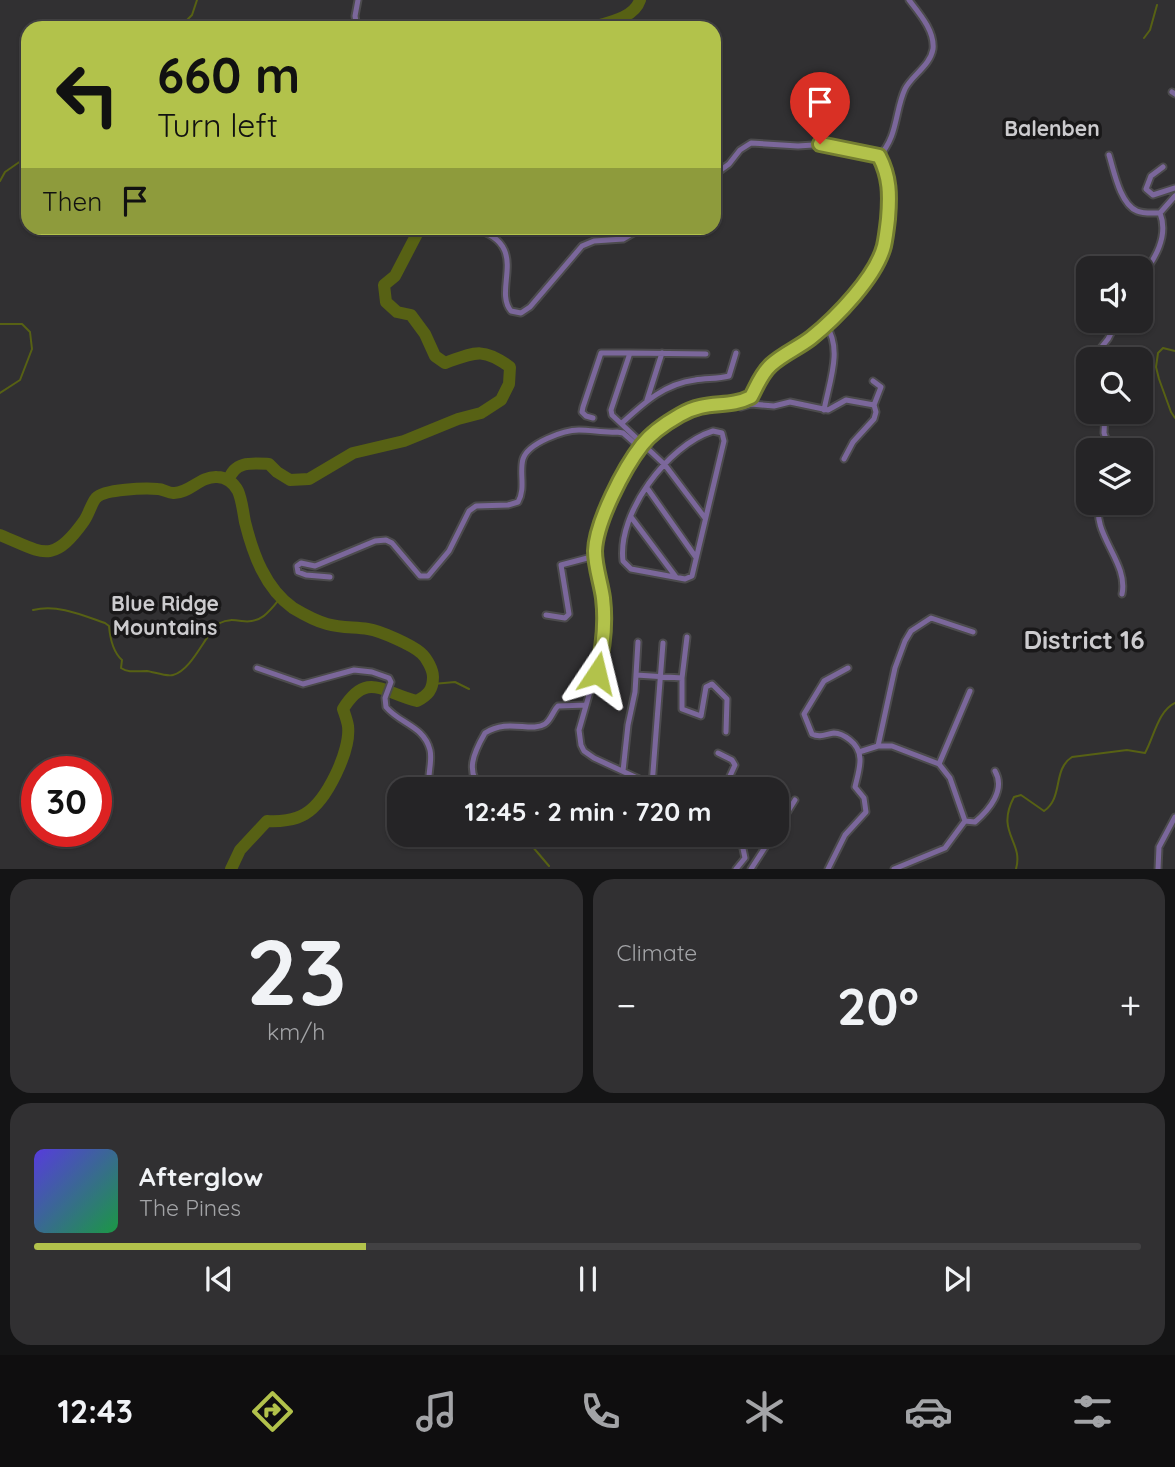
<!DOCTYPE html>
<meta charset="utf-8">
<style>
body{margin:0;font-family:Quicksand,sans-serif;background:#313032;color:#f1f3f6;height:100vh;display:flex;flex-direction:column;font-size:26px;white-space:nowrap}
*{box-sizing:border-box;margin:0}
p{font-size:23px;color:#a3a4a7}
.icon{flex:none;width:38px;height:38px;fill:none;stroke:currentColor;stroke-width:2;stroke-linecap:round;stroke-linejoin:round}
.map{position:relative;height:869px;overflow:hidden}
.details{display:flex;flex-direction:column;gap:10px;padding:10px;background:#141415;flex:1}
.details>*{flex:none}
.banner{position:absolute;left:21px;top:21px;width:700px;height:214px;border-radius:21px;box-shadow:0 2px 5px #0004,0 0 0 2px #424143;background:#b2c24b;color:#111;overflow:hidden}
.controls{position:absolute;left:1076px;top:256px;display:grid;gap:14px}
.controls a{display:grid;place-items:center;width:77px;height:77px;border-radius:14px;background:#252426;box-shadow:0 2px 5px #0004,0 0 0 2px #424143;font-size:35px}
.speed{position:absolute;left:21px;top:756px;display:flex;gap:14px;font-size:35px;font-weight:700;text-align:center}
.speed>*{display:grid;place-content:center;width:91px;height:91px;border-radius:50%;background:#252426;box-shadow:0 2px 5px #0004,0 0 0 2px #424143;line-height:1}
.speed .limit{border:10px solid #d22;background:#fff;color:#111}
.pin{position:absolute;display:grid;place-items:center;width:60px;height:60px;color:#fff;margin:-72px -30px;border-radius:50% 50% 50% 0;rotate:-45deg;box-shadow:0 0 7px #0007}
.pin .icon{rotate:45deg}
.me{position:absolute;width:77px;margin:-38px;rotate:10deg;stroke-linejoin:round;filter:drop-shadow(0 0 5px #0008)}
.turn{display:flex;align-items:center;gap:24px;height:147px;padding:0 21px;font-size:32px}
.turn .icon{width:91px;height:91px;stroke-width:2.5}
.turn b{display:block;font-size:49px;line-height:60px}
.then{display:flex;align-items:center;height:66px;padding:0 21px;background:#0003;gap:14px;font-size:26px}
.big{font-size:52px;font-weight:700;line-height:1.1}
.details .widget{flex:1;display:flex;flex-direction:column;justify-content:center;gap:10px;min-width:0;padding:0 24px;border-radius:21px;background:#313032}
.details .dial{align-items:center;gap:0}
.dial b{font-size:91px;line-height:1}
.song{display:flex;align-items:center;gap:21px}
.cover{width:84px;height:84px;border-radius:10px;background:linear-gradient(135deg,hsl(250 70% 55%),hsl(140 70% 35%))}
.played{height:7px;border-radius:4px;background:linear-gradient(90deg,#b2c24b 30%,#424143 30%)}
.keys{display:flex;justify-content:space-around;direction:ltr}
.heat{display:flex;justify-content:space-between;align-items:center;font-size:38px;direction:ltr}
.details .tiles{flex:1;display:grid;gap:10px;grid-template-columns:1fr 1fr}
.widget:last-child{grid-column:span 2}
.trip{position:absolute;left:387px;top:777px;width:402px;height:70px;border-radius:21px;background:#252426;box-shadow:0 2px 5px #0004,0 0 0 2px #424143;font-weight:700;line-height:70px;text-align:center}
.dock{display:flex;height:112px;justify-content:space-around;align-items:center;background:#0f0e0f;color:#a3a4a7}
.dock .icon{width:49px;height:49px}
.dock .selected{color:#b2c24b}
.dock b{font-size:32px;color:#f1f3f6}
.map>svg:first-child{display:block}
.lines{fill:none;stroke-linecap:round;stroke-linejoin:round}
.stream{stroke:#576114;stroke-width:2}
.river{stroke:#576114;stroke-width:12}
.minor-casing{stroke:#4c4b4d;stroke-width:9}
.minor{stroke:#7b679b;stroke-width:5}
.route-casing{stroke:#747e31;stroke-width:18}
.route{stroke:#b2c24b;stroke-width:12}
.labels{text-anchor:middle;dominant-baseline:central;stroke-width:7;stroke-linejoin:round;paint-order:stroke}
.neighbourhood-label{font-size:21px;font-weight:bold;fill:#cccbce;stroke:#191819}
.district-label{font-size:26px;font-weight:bold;fill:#cccbce;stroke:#191819}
</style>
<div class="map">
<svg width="1175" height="869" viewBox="0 0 1175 869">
<rect width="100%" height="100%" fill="#313032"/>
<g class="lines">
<path class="stream" d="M179,28l13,-13 5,-15
M1144,38l6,-8 7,-25
M0,181l5,-9 23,-16
M0,324h22l8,8 2,17 -12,31 -20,13
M1175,351l-12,-3 -5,5 -2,14 3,12 12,33 4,6
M33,610c25,-6 49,5 72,13l4,3c1,12 4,26 13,34l-1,8c7,5 16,3 26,3 7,1 20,6 26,4 20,-5 34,-45 47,-52 7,-4 14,-3 22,-2 19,3 28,-10 39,-24
M433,684l22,-2 14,7
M532,846l17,20
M1016,869c8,-28 -21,-36 -2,-72l7,-2 23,16c20,-14 8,-41 28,-54l55,-7 18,3c9,-16 13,-42 30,-50"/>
<path class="river" d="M589,28c17,-5 45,-9 51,-28
M229,480c5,-19 23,-17 40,-16l8,8 13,8 19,-1 44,-26 51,-12 54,-22 23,-6 20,-13 8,-16 1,-17c-27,-20 -35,-15 -65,-4l-10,-7 -10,-22 -14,-19 -14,-3 -11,-10 -2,-17 11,-9 25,-48
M0,535c42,17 52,31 84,-14 5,-7 7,-17 12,-23 8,-9 49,-10 62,-9 5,0 10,4 15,4 16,1 27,-17 44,-16 9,0 17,6 21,14 4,9 5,21 7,31 8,32 20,66 48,86 10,6 23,13 34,16 14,4 27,3 41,5 13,2 44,16 53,24 6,5 12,17 12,24 0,13 -5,18 -16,24 -34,-8 -50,-31 -74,8 2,6 4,11 5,17 3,24 -21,75 -43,88 -10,6 -26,8 -38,7l-27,29 -9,19"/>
<defs>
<path id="minor" d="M357,28l-2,-12 3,-16
M1172,92l3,2
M1109,155c5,16 11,49 28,56 7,3 15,2 23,2l15,-17
M879,156c19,-19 16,-46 26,-67 7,-14 25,-23 28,-40 2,-18 -14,-36 -24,-49
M1163,167l-12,9 -5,13 7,6 22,-7
M714,175l15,-11 11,-14 11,-7 47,3 30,-2 51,12
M472,228c61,16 20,60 39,83l10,2 9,-6 52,-61 12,-5 29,-2 19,-11
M1141,277c14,-18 28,-41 19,-64
M1092,359l16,-20 10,-19
M873,381l8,6 -7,18
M647,400l15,-47
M741,407l10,-3 23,2 16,-4 38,8 18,-10 28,5 2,7 -2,7 -21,23 -9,17
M824,410c5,-27 19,-62 2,-84
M1105,411l-1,22 6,17
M593,418l-7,-2 -4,-4 1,-5 18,-54h29
M622,423c22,-20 42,-39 73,-43 11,-2 23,-1 34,-4l7,-23
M713,431l9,2 2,8 -32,135 -7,3 -54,-10 -8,-8c-6,-48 45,-116 90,-130z
M647,488l48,68
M1100,502c-10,31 29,60 22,92
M631,517l45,60
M705,518l-40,-53 -53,-50 -1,-5 19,-57 76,1
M330,577l-24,-2 -8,-3 -1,-6 4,-3 14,3 60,-25 11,-1 6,3 28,33h8l21,-25 20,-40 7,-5 32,-1 10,-3c8,-14 1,-29 5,-43 5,-16 41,-29 56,-29 13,0 25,3 38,2l6,1 17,15
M546,615l19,3 4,-4 -8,-49 34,-9
M687,637l-5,41v31l19,7 5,-29 6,-3 15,15 -1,33
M257,668l46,16 51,-14 18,2 17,6 2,4 -6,16 1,9c14,17 38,19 44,43 3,13 -4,26 0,39
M636,675l46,3
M878,746l17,-78 10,-27 6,-10 20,-13 42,14
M859,752l19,-6h14l47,18 11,14 15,43 -20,27 -51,21
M718,753l14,7 3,5 -11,24
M939,764l31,-73
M623,771l5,-46 7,-33 3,-50
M652,785l11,-142
M483,789c-19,-16 -9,-37 2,-56 23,-15 46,0 60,-9 6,-4 8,-13 13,-18l28,-1
M661,789l-67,-31 -10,-7 -3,-6 -2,-15 22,-77 2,-52 -8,-52 3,-16 11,-29 33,-59 13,-13 40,-25 17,-4h22l17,-6 19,-32 39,-25 21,-18 42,-51 12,-26 6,-43 -2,-26 -9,-20
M965,821l10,1c14,-12 31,-32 20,-51
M777,829l18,-29
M703,835c12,12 25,4 39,9l3,14 -9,11
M751,869l22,-34
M828,869l17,-34 21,-23 -2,-14 -9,-11c4,-17 11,-35 -5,-47 -5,-4 -10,-7 -16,-7 -8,1 -14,5 -22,1l-8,-20 20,-33 24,-13
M1158,869l1,-22 16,-30"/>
</defs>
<use href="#minor" class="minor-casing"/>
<use href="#minor" class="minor"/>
</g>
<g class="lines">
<defs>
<path id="route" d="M597,673c6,-24 9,-50 6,-75 -2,-15 -8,-31 -8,-47 1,-29 29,-83 47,-106 10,-13 24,-22 38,-30 27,-16 47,-6 71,-18 6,-11 10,-23 20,-32 12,-11 27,-17 40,-27 25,-20 65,-61 73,-92 2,-9 3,-18 4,-27 2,-24 2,-42 -9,-63l-59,-12"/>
</defs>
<use href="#route" class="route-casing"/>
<use href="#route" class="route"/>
</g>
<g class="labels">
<g class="neighbourhood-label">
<text x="1052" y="128">Balenben</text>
<text x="165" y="603">Blue Ridge<tspan x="165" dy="24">Mountains</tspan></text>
</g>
<g class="district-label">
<text x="1084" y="639">District 16</text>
</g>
</g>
</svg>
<div class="controls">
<a><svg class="icon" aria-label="sound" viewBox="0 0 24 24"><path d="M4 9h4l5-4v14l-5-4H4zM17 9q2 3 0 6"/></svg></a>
<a><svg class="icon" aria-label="search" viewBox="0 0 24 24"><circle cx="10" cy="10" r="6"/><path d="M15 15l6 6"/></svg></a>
<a><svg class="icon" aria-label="layers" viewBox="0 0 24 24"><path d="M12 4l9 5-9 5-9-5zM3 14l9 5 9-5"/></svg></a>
</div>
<div class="speed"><div class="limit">30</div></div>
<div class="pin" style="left:820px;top:144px;background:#d93025"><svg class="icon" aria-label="arrive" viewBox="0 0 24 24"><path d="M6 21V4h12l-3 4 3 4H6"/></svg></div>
<svg class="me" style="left:597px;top:673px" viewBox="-20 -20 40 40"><path d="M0-17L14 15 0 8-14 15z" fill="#b2c24b" stroke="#fff" stroke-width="4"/></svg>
<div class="trip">12:45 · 2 min · 720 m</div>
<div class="banner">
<div class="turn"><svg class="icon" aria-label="left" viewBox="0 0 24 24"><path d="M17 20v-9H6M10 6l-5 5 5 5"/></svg><div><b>660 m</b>Turn left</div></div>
<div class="then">Then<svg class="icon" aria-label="arrive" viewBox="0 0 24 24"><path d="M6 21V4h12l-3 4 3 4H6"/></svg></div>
</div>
</div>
<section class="details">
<div class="tiles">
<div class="widget dial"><b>23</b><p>km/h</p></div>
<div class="widget"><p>Climate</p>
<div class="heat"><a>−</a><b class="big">20°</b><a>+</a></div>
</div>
<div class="widget">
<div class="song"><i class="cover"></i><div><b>Afterglow</b><p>The Pines</p></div></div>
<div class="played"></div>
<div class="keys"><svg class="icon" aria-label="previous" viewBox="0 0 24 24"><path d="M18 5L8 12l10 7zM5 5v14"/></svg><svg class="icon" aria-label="pause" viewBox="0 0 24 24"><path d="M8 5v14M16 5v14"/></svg><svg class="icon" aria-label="next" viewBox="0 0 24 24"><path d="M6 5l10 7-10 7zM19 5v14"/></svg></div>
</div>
</div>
</section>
<nav class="dock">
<b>12:43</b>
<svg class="icon selected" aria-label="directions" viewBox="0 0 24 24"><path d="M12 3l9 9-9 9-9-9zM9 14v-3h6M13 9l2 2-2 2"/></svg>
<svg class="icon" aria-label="music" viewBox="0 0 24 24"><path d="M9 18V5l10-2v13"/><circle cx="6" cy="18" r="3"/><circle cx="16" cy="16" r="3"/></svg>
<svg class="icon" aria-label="phone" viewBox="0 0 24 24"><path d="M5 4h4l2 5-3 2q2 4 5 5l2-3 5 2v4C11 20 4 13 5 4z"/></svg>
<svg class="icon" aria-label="climate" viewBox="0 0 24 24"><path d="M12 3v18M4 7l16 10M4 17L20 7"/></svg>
<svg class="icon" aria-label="car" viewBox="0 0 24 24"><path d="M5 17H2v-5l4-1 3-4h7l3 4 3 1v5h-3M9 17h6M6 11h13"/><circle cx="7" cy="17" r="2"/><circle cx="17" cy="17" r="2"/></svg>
<svg class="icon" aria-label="filters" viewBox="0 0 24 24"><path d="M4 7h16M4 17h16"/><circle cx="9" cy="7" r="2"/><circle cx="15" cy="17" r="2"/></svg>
</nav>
